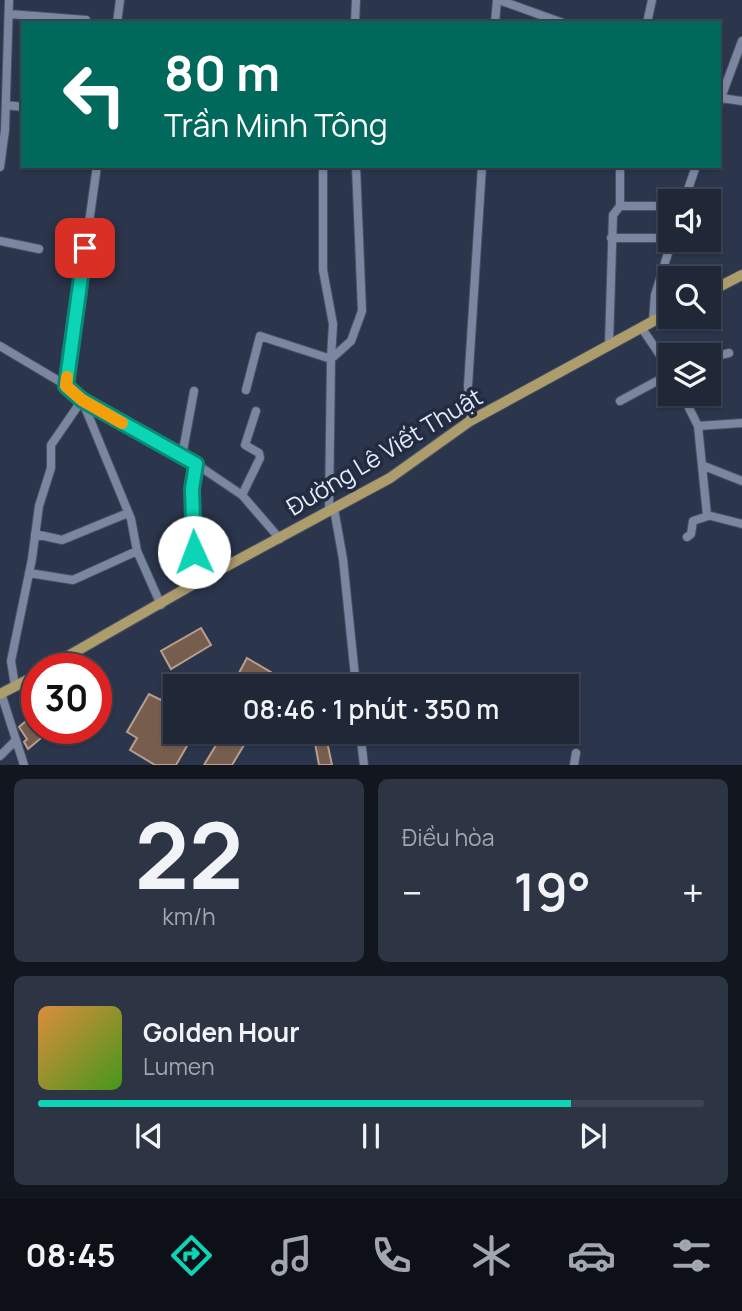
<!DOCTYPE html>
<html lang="vi">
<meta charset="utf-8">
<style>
body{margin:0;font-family:Manrope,sans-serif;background:#2d3443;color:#f1f3f6;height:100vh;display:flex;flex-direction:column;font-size:26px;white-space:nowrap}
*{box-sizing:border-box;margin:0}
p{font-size:23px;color:#a2a6ae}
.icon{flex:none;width:38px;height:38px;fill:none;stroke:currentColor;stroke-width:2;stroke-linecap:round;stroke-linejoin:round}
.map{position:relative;height:765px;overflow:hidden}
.panel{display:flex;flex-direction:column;gap:14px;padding:14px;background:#12161f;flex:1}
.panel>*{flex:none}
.top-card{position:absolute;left:21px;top:21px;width:700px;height:147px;border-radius:0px;box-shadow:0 2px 5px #0004,0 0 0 2px #3d4453;background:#00695c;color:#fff;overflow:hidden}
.controls{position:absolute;left:658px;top:189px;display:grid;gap:14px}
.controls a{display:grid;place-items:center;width:63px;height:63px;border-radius:0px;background:#202838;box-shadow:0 2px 5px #0004,0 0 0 2px #3d4453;font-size:35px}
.speed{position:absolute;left:21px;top:653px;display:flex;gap:14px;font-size:35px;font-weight:700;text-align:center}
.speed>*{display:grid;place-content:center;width:91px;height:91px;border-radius:50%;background:#202838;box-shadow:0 2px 5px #0004,0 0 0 2px #3d4453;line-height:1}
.speed .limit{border:10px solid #d22;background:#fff;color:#111}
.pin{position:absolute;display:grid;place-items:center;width:60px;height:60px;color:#fff;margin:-30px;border-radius:14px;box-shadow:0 4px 10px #0006}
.me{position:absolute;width:77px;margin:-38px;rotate:358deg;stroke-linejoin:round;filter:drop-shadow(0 0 5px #0008)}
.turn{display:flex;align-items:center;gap:24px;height:147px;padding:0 28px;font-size:32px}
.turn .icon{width:91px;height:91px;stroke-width:2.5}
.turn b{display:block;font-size:49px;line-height:60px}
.big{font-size:52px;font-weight:600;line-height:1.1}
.panel .tile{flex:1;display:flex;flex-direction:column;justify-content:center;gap:10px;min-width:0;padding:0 24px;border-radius:10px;background:#2d3443}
.panel .dial{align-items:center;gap:0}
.dial b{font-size:91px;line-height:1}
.song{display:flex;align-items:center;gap:21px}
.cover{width:84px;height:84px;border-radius:10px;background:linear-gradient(135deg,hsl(30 70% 55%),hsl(100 70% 35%))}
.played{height:7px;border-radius:4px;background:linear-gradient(90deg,#0cd5b5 80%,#3d4453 80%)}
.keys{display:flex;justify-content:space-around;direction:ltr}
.heat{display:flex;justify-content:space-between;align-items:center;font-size:38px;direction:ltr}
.panel .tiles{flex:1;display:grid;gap:14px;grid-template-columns:1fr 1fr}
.tile:last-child{grid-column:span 2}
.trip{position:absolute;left:163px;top:674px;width:416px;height:70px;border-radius:0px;background:#202838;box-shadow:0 2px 5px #0004,0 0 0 2px #3d4453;font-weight:600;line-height:70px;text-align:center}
.tab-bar{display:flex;height:112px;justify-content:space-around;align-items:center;background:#0d1016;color:#a2a6ae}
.tab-bar .icon{width:49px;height:49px}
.tab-bar .selected{color:#0cd5b5}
.tab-bar b{font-size:32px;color:#f1f3f6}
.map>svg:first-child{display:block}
.building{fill:#775d4e;stroke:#ba9e8d;stroke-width:2}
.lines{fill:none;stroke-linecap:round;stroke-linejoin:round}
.minor-casing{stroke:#495164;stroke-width:10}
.major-casing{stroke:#495164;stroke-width:12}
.minor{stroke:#7b86a0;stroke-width:8}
.major{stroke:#ad9c6c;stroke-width:10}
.route-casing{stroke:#088a76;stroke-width:18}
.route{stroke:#0cd5b5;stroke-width:12}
.slow{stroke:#f59e0b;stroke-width:12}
.labels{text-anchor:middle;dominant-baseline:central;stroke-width:7;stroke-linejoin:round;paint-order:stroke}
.street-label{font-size:24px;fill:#e1e8f6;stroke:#222b40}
</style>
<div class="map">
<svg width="742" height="765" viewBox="0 0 742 765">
<rect width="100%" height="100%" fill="#2b354b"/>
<path class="building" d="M201,628l10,17 -40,24 -10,-18z
M247,658l27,16 4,12h-17l-22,-13z
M168,687l7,4v41h20l-19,33h-21l-25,-15 7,-12 -10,-6 22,-38 12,6z
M26,721l9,11 4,-4h14l-25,21 -4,-7 3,-3 -8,-12z
M224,732h21l5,3 -18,30h-28z
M313,732h12l7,33h-13z"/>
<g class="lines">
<defs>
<path id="minor" d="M499,0l64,23
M9,14l77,6
M117,23l3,-23
M355,23l1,-23
M495,23l2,-23
M647,23l5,-23
M721,98l21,3
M719,103l23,-62
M6,105l17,2
M0,167l5,-37 4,-130
M684,201l12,-35
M620,206v-40
M611,238h59
M0,241l39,8
M653,321l2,-26 17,-55
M641,327l29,43
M609,344l4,-129 7,-9h50
M0,346l69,41 13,13 114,64 46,31 38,44
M709,358l20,-5
M66,386l31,-220
M246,390l14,-54 71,23 2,-35 -10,-54v-104
M682,394l16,32 9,89 35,9
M620,401l50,-27
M470,421l-2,-35 14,-220
M698,426l44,-3
M182,456l12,-65
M196,464c-9,36 -5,81 3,117
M704,466l38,15
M242,495l18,-37 -1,-5 -14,-8 11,-34
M334,509l9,50 13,127
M329,511l2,-152 20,-18 11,-30 -6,-145
M35,534l27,6 66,-27
M687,537l4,-3 2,-13 15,-5
M29,573l44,7 64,-29
M15,686l-4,-25 21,-102 7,-53 12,-38v-23l31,-45 49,119 6,32 24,54
M1,693l23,72
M360,732l4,33
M0,756l16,-16
M574,765l2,-12"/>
<path id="major" d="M709,292l33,-17
M47,668l152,-87 191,-103 80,-57 200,-109
M0,694l37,-19"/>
</defs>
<use href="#minor" class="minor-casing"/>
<use href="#major" class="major-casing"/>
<use href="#minor" class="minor"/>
<use href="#major" class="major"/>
</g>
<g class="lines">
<defs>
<path id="route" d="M85,248l-19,138 16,14 114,64 -4,25 2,63"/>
</defs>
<use href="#route" class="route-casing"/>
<use href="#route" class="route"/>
<path class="slow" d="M67,377l-1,9 16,14 40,23"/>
</g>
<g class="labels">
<g class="street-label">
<text transform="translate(384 451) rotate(-31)">Đường Lê Viết Thuật</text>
</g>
</g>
</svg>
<div class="controls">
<a><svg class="icon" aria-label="sound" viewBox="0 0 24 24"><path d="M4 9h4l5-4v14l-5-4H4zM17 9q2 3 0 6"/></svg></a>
<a><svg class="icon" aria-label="search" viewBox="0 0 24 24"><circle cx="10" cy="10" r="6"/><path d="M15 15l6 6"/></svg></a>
<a><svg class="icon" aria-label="layers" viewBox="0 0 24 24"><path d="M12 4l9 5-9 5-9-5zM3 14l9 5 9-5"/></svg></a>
</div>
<div class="speed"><div class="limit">30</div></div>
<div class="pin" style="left:85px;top:248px;background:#d93025"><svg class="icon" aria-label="arrive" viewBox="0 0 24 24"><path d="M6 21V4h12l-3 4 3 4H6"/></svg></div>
<svg class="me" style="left:194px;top:552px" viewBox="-20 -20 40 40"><circle r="19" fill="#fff"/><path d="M0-13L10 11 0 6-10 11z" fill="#0cd5b5"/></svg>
<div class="trip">08:46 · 1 phút · 350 m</div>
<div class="top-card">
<div class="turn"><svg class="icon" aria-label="left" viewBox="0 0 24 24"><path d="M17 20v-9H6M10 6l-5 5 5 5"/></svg><div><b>80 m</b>Trần Minh Tông</div></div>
</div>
</div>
<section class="panel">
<div class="tiles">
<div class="tile dial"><b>22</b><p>km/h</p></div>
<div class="tile"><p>Điều hòa</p>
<div class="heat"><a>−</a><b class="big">19°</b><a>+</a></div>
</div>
<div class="tile">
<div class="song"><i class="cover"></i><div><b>Golden Hour</b><p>Lumen</p></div></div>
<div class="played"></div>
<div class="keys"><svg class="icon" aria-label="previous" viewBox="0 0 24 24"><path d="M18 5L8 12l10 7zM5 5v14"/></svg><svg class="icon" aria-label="pause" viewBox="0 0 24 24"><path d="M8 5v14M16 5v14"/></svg><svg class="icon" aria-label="next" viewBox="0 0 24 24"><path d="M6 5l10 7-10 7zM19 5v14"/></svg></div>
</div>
</div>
</section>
<nav class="tab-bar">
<b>08:45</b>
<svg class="icon selected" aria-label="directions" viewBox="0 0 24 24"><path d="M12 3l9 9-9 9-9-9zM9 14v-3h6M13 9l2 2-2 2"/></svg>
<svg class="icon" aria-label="music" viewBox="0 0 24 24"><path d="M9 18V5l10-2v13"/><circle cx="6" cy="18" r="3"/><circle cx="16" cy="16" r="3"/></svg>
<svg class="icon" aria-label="phone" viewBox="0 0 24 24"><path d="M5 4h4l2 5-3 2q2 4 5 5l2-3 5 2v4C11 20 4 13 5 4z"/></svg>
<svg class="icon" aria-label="climate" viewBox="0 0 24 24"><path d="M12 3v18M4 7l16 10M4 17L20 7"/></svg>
<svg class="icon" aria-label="car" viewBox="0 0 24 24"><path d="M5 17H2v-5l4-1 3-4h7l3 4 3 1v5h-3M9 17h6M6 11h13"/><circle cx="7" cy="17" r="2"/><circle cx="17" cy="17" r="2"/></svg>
<svg class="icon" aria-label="filters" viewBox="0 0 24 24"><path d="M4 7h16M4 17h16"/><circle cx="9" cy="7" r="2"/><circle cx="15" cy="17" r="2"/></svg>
</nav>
